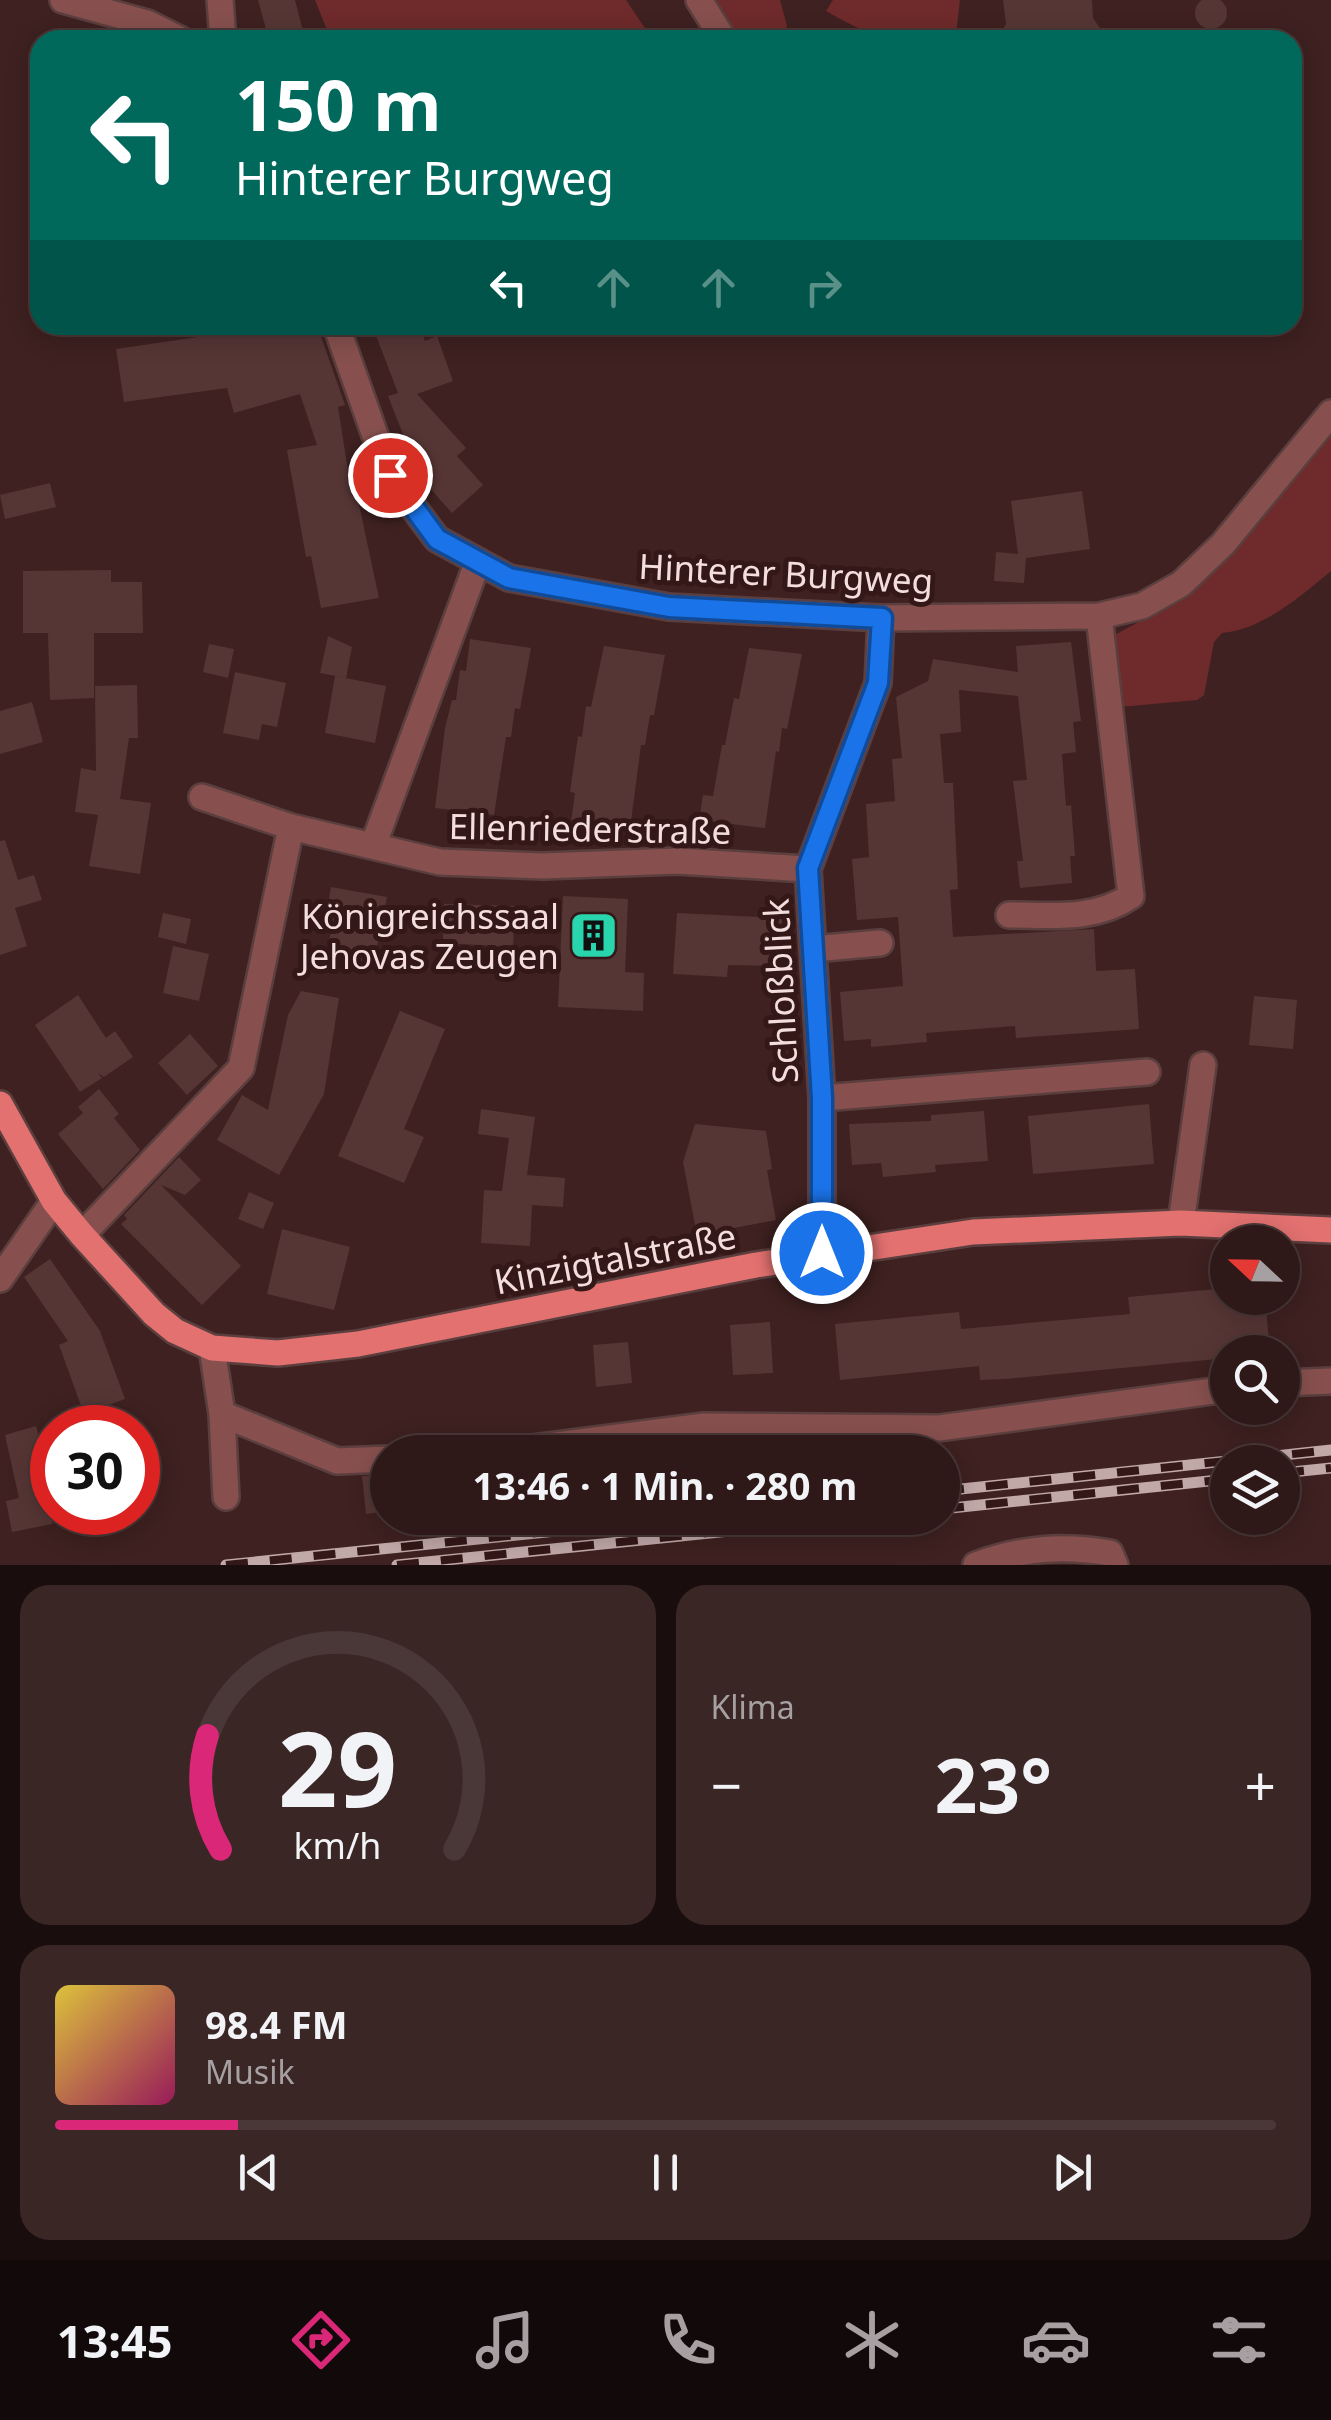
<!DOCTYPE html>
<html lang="de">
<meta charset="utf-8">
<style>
body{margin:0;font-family:"Noto Sans",sans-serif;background:#3a2625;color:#f1f3f6;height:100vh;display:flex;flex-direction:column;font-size:38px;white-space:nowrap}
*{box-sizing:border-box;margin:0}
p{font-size:32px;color:#a7a0a2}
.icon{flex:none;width:55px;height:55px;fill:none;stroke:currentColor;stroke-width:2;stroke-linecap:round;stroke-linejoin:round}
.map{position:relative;height:1565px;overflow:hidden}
.panel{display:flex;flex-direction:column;gap:20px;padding:20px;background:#190e0d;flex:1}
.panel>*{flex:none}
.top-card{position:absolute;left:30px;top:30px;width:1272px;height:305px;border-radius:30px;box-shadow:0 5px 25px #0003,0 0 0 2px #493837;background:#00695c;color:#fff;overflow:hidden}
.needle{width:65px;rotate:292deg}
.buttons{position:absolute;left:1210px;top:1225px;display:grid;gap:20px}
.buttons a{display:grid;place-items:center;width:90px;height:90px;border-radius:50%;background:#2e1918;box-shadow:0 5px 25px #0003,0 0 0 2px #493837;font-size:50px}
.speed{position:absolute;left:30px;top:1405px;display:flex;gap:20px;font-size:50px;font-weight:700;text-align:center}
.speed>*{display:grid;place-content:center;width:130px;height:130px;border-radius:50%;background:#2e1918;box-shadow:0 5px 25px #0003,0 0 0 2px #493837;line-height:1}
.speed .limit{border:15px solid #d22;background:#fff;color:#111}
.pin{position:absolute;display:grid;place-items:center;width:85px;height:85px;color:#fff;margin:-42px;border:5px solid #fff;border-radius:50%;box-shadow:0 2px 10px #0007}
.me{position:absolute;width:110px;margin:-55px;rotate:0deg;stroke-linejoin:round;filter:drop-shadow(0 0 8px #0008)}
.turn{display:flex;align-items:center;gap:35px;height:210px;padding:0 40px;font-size:45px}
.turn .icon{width:130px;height:130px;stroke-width:2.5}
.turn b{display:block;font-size:70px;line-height:85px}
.lanes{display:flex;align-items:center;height:95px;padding:0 40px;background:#0003;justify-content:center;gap:50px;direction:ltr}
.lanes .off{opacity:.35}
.big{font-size:75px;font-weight:700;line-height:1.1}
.panel .widget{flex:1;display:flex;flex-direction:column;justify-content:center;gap:15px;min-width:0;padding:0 35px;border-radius:30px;background:#3a2625}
.panel .dial{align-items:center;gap:0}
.dial svg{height:260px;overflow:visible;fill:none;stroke:#493837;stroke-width:7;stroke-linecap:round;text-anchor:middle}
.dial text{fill:#f1f3f6;stroke:none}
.song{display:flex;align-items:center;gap:30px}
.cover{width:120px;height:120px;border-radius:15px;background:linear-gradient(135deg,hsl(50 70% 55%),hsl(330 70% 35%))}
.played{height:10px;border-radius:5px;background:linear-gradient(90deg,#db2777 15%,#493837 15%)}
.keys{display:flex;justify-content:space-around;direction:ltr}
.heat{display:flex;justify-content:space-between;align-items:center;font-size:55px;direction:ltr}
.panel .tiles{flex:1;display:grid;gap:20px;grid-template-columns:1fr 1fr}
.widget:last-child{grid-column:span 2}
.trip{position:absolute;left:370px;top:1435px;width:590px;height:100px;border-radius:50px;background:#2e1918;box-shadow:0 5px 25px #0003,0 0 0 2px #493837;font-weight:700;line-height:100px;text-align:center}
.dock{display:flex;height:160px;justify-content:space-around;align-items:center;background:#120a0a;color:#a7a0a2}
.dock .icon{width:70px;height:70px}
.dock .active{color:#db2777}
.dock b{font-size:45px;color:#f1f3f6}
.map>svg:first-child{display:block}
.green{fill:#6f2a2b}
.building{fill:#563635}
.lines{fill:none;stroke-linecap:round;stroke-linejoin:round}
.minor-casing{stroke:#5b3f3e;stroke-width:30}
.major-casing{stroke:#5b3f3e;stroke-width:30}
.minor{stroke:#87504e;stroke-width:25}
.major{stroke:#e27170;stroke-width:25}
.rail-casing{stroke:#c1a9a8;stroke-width:11}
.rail{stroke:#341717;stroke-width:8;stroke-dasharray:22;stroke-linecap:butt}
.route-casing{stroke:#114b97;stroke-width:25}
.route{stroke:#1a73e8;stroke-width:18}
.labels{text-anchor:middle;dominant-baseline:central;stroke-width:10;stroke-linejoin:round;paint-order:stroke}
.street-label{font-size:35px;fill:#f3dedd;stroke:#341717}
.poi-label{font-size:35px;fill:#f3dedd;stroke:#341717;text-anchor:end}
</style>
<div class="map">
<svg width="1331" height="1565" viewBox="0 0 1331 1565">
<rect width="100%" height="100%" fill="#3e2120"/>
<path class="green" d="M315,0h311l27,40h-322z
M712,0h68l7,26 -7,14h-43z
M833,0h127l-4,35c-62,5 -75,8 -130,-24z
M1331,422v149c-30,25 -69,59 -109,62l-8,9 -10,53 -7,5 -77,7 -9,-70 79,-43 18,-16z"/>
<path class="building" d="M1195 13a16 16 0 1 1 32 0a16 16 0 1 1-32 0Z
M258,0h37l9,35 -35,5z
M1003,0h89l1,18 15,22h-20l-11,-6 -80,5 9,-15z
M210,325h107l28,80 -7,2 14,89 5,-1 22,103 -58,10 -10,-52 -5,1 -19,-107 30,-5 -17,-51 -66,19 -7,-25 -103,14 -8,-53 96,-14z
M372,325h47l6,16 12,-5 16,45 -36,13 49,54 -9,8 26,29 -31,28 -49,-55 7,-6 -22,-56 10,-3z
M50,483l6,24 -51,12 -5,-24z
M1082,491l8,58 -64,9 -2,25 -30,-2 2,-29 22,2 -7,-53z
M111,570v12h31l1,51h-49v65l-44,2 -2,-67h-25v-62z
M328,636l24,11 -6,31 -26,-5z
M470,639l61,9 -11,61 -5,-1 -4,29h-5l-12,78 -59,-7 10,-80 7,-28h4l4,-30 6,1z
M1071,642l10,79 -8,1 3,30 -14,2 4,52 5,-1 4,51h-5l2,27 -52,5 -3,-27h6l-10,-80 14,-1 -9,-84 -59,-6 2,42 -21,2 4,49h9l5,106 -8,1 3,47 141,-8 2,42 39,-2 4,60 -123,9 -1,-12 -89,7 1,9 -56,5v-8l-27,2 -4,-49 63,-6 -5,-69 -41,3 -5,-61 17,-2 -3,-53 29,-3 -3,-42 10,-1 -6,-61 32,-16 5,-22 85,13 -2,-26z
M209,644l25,5 -6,29 -25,-6z
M604,646l61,9 -11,60h-4l-5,30h-4l-11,84 -59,-7 4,-29 -5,-1 8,-56 4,1 4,-31 5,1z
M749,648l53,6 -15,75 -5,-1 -3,24 -3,-1 -11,77 -66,-8 4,-25 10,1 9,-51h3l9,-47 5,1z
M235,672l51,11 -9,44 -15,-3 -3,16 -36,-7z
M335,676l51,10 -11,57 -50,-10z
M137,685l1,53h-9l-9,61 31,4 -11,71 -51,-8 9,-51 -23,-3 6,-44 15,3 -1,-85z
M32,702l11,40 -43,12v-43z
M5,840l13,40 16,-5 8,25 -27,8 12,38 -27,9v-114z
M331,887l56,10 -12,60 -11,-2 -3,15 -29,-5 4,-19 -8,-1 4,-18 -8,-2z
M563,896l65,3 -3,73 19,1 -1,38 -85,-4z
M444,904l71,2 -2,41 -70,-4z
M163,913l28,6 -5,25 -28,-7z
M677,913l105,5 -2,48 -52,-1 -1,12 -54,-3z
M173,946l36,8 -10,47 -36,-8z
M301,991l38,7 -15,96 -45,81 -62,-35 25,-45 26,15 20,-95z
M78,995l28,43 9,-7 18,26 -29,20 -6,-4 4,5 -22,14 -45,-67z
M1254,996l43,4 -4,49 -44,-4z
M400,1011l45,18 -41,100 20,8 -20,46 -66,-27z
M190,1034l28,32 -31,29 -29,-32z
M99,1089l20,25 -5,4 26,32 -37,39 -45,-55 25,-21 -5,-6z
M1149,1104l5,60 -121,10 -5,-58z
M481,1109l54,8 -8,58 38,3 -2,29 -31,-2 -2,41 -49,-3 3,-53 18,1 7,-53 -31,-4z
M984,1111l4,50 -53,4 1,7 -53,5 -2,-14 -29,2 -3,-41 82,-3v-6z
M695,1124l71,7 6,38 -5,1 9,50 -79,15 -14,-73z
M179,1157l22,23 -16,15 -24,-10 80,81 -39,39 -81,-81 6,-5 -3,-4z
M249,1192l25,11 -11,26 -25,-10z
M282,1229l68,18 -16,63 -67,-16z
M50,1259l50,72 25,68 -41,15 -25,-69 9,-4 -44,-64z
M1228,1288v10h37l5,54h-42v6l-223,21 -25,1 -1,-14 -139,14 -5,-56 124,-12 2,17 169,-15 -2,-17z
M770,1322l3,51 -40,2 -3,-50z
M628,1342l4,41 -36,4 -3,-42z
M36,1426l16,61v37l-40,8 -6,-31 13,-3 -14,-63z
M388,1475v36l-22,3 -4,-38z"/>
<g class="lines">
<defs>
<path id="minor" d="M63,0l84,23 34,17
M220,0l3,40
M699,0l25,40
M336,325l53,150 48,64 72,39 160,29 212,11 218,-2 43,-10 39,-22 42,-40 108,-131
M202,797l89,30 149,35 103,4 134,-5 131,8
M373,846l105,-285
M1009,915c43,0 85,6 122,-19l-32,-280
M813,949l67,-6
M822,1098l325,-26
M1181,1223l22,-158
M82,1235l159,-167 50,-241
M822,1253v-155l-14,-229 70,-186 3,-65
M0,1279l54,-78
M212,1348l10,66 4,83
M1282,1383l49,-2
M222,1414l115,47 51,-2
M502,1452l202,-26 235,2 289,-39
M976,1565c46,-17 86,-20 134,-12l5,12"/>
<path id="major" d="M0,1104l54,97 28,34 72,79 21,17 37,17 66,5 80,-9 398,-79 217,-33 208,-9 150,7"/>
</defs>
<use href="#minor" class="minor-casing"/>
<use href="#major" class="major-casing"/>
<use href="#minor" class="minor"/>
<use href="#major" class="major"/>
<defs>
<path id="rail" d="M1282,1473l49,-5
M942,1491l389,-41
M942,1509l286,-30
M226,1565l457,-47
M397,1565l459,-47"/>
</defs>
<use href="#rail" class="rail-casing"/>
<use href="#rail" class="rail"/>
</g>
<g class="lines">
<defs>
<path id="route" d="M390,475l47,64 72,39 160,29 213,11 -4,65 -70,185 14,230v155"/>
</defs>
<use href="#route" class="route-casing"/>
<use href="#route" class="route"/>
</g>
<defs>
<symbol id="building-square" viewBox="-11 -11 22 22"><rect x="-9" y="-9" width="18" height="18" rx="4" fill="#28d5ad" stroke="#341717"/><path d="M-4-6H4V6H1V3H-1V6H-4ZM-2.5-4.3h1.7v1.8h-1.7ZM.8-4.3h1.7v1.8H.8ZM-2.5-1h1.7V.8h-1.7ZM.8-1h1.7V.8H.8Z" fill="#111"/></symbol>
</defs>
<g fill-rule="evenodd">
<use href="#building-square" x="566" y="908" width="55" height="55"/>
</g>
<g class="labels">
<g class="street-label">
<text transform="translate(786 573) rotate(3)">Hinterer Burgweg</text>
<text transform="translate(590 828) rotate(1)">Ellenriederstraße</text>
<text transform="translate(780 991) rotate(-93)">Schloßblick</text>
<text transform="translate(615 1258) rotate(-11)">Kinzigtalstraße</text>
</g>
<g class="poi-label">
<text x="559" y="915">Königreichssaal<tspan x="559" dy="40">Jehovas Zeugen</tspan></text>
</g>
</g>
</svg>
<div class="buttons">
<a><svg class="needle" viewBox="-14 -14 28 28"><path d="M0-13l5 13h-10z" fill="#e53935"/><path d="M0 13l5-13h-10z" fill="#a7a0a2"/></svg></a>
<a><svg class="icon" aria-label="search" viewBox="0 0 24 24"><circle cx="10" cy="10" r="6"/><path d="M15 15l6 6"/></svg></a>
<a><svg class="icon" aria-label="layers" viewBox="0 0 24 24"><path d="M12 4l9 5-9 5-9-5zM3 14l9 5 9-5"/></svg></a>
</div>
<div class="speed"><div class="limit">30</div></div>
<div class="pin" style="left:390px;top:475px;background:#d93025"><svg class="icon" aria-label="arrive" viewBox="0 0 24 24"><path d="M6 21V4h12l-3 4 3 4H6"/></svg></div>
<svg class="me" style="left:822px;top:1253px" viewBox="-20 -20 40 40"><circle r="17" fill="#1a73e8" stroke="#fff" stroke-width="3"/><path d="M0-11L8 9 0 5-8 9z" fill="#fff"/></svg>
<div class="trip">13:46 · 1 Min. · 280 m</div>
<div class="top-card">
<div class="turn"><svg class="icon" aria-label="left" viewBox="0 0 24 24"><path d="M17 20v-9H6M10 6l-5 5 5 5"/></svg><div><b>150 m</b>Hinterer Burgweg</div></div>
<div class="lanes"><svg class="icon" aria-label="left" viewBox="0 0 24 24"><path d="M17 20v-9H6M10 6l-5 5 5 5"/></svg><svg class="icon off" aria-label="ahead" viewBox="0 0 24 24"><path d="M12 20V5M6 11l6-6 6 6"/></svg><svg class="icon off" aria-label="ahead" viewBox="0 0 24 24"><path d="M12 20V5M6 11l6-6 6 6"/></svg><svg class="icon off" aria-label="right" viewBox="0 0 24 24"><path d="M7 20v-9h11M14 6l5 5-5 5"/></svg></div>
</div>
</div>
<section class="panel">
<div class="tiles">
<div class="widget dial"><svg viewBox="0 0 100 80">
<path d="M14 69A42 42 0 1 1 86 69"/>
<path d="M14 69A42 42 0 0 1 10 34" stroke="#db2777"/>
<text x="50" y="56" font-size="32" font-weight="700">29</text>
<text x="50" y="72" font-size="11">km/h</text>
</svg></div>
<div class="widget"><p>Klima</p>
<div class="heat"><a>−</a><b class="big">23°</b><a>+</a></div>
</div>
<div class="widget">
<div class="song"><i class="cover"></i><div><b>98.4 FM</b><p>Musik</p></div></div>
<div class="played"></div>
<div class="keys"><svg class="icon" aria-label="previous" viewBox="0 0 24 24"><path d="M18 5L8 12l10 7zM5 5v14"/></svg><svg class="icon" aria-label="pause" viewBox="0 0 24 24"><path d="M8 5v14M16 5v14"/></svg><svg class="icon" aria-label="next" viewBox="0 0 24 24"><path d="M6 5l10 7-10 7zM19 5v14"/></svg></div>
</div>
</div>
</section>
<nav class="dock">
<b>13:45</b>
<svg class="icon active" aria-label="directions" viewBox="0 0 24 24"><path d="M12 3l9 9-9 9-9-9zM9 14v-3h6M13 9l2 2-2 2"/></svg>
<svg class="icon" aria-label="music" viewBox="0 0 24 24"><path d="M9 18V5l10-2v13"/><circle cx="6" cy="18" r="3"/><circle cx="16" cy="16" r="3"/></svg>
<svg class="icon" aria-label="phone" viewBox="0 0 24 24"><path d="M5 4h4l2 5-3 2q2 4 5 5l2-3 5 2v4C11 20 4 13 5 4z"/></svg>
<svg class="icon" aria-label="climate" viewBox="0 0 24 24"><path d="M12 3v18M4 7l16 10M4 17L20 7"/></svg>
<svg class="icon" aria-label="car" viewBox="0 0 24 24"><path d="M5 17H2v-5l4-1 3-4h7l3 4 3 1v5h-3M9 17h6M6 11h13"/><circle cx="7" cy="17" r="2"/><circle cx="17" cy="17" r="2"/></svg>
<svg class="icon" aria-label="filters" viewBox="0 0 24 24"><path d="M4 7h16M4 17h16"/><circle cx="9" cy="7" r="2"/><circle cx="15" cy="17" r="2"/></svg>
</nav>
